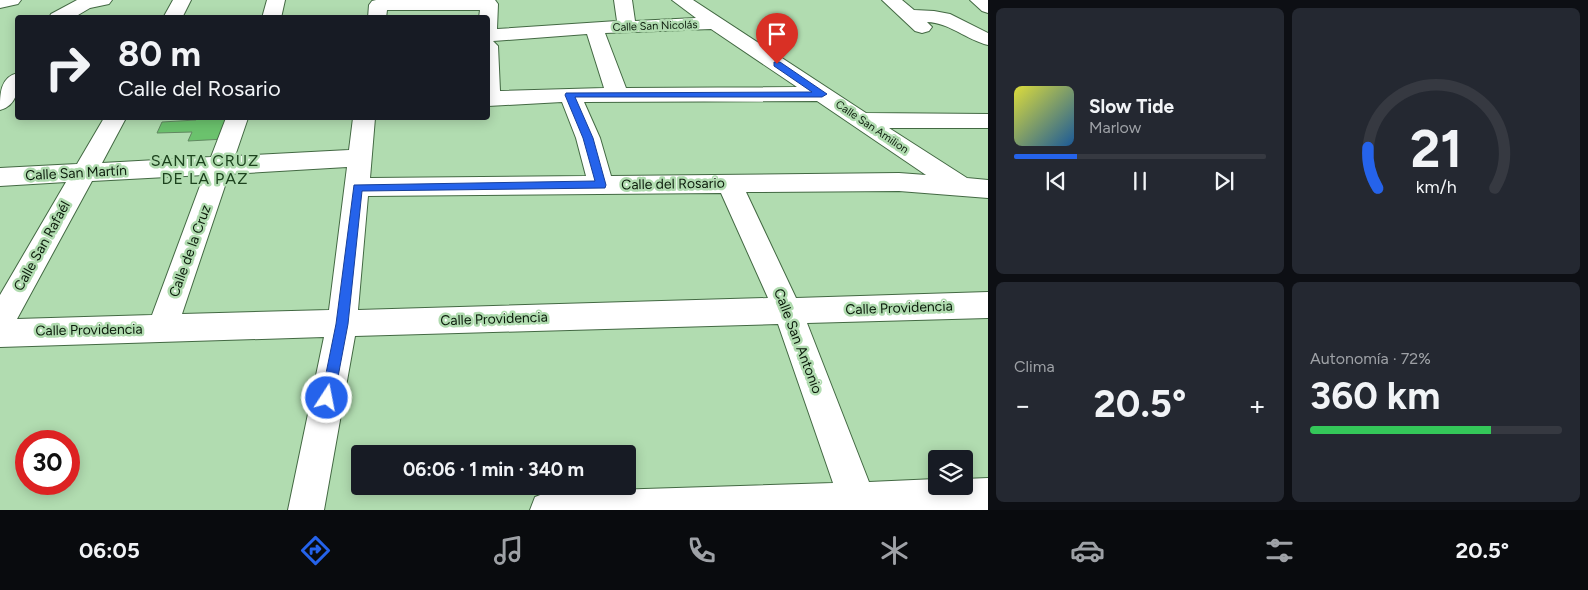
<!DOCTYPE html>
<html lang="es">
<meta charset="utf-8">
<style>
body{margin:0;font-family:Figtree,sans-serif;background:#242831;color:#f1f3f6;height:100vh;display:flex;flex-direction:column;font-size:19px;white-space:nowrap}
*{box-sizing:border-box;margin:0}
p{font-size:16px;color:#9ea1a6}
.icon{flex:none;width:28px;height:28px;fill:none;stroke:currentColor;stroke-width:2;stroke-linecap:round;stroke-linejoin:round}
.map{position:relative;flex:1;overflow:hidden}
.panel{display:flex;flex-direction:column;gap:8px;padding:8px;background:#0d0f14;width:600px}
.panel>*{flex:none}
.guide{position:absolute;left:15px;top:15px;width:475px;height:105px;border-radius:5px;box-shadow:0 2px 12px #0003;background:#171b24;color:#f1f3f6;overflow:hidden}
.buttons{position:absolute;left:928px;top:450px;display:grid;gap:10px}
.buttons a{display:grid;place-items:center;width:45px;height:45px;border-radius:5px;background:#171b24;box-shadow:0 2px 12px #0003;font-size:25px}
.speed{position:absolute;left:15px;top:430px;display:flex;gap:10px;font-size:25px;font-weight:700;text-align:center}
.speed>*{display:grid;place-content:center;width:65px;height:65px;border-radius:50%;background:#171b24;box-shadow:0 2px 12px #0003;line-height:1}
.speed .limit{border:8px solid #d22;background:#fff;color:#111}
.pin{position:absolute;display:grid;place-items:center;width:42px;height:42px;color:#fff;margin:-51px -21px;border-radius:50% 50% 50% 0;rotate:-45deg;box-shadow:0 0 5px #0007}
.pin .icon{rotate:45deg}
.me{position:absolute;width:55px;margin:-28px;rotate:11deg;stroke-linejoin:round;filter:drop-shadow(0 0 4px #0008)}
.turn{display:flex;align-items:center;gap:18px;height:105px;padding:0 20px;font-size:22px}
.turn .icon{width:65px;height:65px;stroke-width:2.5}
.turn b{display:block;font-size:35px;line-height:42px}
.big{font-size:38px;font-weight:700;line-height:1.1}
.panel .tile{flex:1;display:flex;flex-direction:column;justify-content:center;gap:8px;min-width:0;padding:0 18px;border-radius:8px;background:#242831}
.panel .dial{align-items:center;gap:0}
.dial svg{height:130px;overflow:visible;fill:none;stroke:#363941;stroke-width:7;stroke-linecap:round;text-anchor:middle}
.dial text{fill:#f1f3f6;stroke:none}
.song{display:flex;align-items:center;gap:15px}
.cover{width:60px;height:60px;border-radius:8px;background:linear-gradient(135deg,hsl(60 70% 55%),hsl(210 70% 35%))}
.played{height:5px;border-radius:2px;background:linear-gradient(90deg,#2563eb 25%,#363941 25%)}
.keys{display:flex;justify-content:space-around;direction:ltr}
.heat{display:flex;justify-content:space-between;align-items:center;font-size:28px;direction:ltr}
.charge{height:8px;border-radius:4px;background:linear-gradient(90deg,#34c759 72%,#363941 0)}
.panel .tiles{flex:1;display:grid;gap:8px;grid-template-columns:repeat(2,1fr)}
.trip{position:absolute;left:351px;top:445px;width:285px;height:50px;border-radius:5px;background:#171b24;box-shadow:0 2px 12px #0003;font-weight:700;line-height:50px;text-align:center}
.tabs{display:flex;height:80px;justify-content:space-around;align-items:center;background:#090b0e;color:#9ea1a6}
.tabs .icon{width:35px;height:35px}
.tabs .active{color:#2563eb}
.tabs b{font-size:22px;color:#f1f3f6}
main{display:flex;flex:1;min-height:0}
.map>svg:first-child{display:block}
.building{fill:#6bc26d;stroke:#618961}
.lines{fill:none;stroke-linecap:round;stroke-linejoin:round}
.minor-casing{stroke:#436943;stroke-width:2}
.minor{fill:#fff;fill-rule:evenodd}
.route{fill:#2563eb;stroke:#184099}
.labels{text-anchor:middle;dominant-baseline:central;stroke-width:5;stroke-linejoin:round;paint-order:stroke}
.far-street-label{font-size:11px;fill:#0b1b0b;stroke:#b1dcb0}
.street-label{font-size:14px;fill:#0b1b0b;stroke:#b1dcb0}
.quarter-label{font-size:16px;letter-spacing:1px;fill:#1c421d;stroke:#b1dcb0}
</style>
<main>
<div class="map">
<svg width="988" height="510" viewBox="0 0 988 510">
<rect width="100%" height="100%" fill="#b1dcb0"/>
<path class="building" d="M197,118h30l-4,12 2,9 -37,2 4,-9 -35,1 5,-11 34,-2z"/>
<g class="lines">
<defs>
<path id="minor" d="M0,0h21l-3,4 -18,4z
M77,0h35l-3,4 -19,4 -17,10h-24l2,-4z
M173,0h18l-9,18h-19z
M267,0h18l-4,18h-19z
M376,0h119l3,4 -1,25 120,-8 -3,-21h18l3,21 61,-3 -24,-18h21l173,113 122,1v14h-99l78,50 21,2v18l-89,-7 -153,1 50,106 192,-6v26l-181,5 62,159 67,-3v7h28v-7l24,-1v32h-458l5,-13 13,-5 285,-9 -55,-159 -423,12 -31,174h-36l36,-173 -324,10v-52l66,-113 -66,4v-18l77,-4 27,-46h22l-24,45 109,-6 15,-39h22l-13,38 114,-6 4,-32h22l-5,60 216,-2 -10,-38 -14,-36 -74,4v-88h-9l1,-8h-93l-1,8h-18l1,-13 3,-4zM711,29l86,58 -171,1 -21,-55zM587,34l17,54 -104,3 -2,-45 -5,-5zM817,101l109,74 -27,-2 -288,3 -11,-38 -16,-36zM347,167l-18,143 -147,4 47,-140zM204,175l-52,140 -135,4 75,-138zM721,193l47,105 -410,12 10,-114z
M882,0h20l12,10 20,1 16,3 38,19v12c-21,-5 -38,-22 -61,-23l5,5 -3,4 -7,2 -7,-2z
M970,0h18v13l-6,-2z
M18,73c0,16 0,32 -18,37 0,-16 0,-33 18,-37z"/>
</defs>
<use href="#minor" class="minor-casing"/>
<use href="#minor" class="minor"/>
</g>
<path class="route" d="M774,62h6l47,32 -5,3h-247l18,41 13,47 -1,3 -243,3 -14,133 -14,74 -2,5 -5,2 -4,-2 -2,-5 15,-74 18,-139 241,-4 -12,-43 -18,-43 1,-2 246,-1 -38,-26z"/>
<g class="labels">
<g class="far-street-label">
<text transform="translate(655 26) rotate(-2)">Calle San Nicolás</text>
<text transform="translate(872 127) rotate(34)">Calle San Amilion</text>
</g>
<g class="street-label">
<text transform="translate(76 173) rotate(-3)">Calle San Martín</text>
<text transform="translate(673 184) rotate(-1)">Calle del Rosario</text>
<text transform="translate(42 246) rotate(-61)">Calle San Rafaél</text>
<text transform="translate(190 251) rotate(-70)">Calle de la Cruz</text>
<text transform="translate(899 308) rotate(-2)">Calle Providencia</text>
<text transform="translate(494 319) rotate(-2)">Calle Providencia</text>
<text transform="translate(89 330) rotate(-1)">Calle Providencia</text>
<text transform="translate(798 341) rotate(69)">Calle San Antonio</text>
</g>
<g class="quarter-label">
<text x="205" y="160">SANTA CRUZ<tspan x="205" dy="18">DE LA PAZ</tspan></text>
</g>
</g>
</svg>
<div class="buttons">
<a><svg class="icon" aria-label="layers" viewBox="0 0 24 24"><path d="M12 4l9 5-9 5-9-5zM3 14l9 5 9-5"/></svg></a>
</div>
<div class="speed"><div class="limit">30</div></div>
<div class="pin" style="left:777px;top:64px;background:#d93025"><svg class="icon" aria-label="arrive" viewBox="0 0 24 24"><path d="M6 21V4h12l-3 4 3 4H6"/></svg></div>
<svg class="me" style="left:327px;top:398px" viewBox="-20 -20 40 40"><circle r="17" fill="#2563eb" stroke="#fff" stroke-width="3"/><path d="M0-11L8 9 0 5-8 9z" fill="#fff"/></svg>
<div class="trip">06:06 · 1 min · 340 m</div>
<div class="guide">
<div class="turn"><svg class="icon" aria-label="right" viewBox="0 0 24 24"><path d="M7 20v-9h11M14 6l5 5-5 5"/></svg><div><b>80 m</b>Calle del Rosario</div></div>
</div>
</div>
<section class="panel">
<div class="tiles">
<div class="tile">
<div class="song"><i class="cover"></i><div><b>Slow Tide</b><p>Marlow</p></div></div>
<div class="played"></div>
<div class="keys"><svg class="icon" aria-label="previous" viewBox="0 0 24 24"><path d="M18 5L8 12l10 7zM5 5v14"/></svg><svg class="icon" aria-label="pause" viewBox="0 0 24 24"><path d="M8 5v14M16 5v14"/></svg><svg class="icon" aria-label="next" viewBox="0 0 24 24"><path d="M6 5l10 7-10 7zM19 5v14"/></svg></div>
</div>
<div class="tile dial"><svg viewBox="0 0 100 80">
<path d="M14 69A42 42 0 1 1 86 69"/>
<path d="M14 69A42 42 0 0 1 8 44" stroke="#2563eb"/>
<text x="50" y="56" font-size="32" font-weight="700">21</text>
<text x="50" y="72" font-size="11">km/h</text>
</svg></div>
<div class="tile"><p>Clima</p>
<div class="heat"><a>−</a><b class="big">20.5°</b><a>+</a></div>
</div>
<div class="tile"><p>Autonomía · 72%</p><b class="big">360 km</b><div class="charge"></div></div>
</div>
</section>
</main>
<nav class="tabs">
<b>06:05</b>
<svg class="icon active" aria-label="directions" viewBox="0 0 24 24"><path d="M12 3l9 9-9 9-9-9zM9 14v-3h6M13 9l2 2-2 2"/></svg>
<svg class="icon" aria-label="music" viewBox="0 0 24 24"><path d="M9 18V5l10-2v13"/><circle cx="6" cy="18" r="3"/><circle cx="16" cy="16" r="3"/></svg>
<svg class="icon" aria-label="phone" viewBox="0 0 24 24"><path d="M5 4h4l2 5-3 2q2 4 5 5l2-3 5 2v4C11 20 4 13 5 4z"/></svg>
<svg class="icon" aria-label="climate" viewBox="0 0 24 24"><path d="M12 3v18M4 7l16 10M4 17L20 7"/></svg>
<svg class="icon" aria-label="car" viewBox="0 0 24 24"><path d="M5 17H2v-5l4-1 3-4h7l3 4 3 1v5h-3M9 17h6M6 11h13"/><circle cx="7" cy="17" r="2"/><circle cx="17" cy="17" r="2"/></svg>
<svg class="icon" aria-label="filters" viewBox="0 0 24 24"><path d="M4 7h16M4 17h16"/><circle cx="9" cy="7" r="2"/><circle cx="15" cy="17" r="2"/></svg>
<b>20.5°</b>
</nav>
